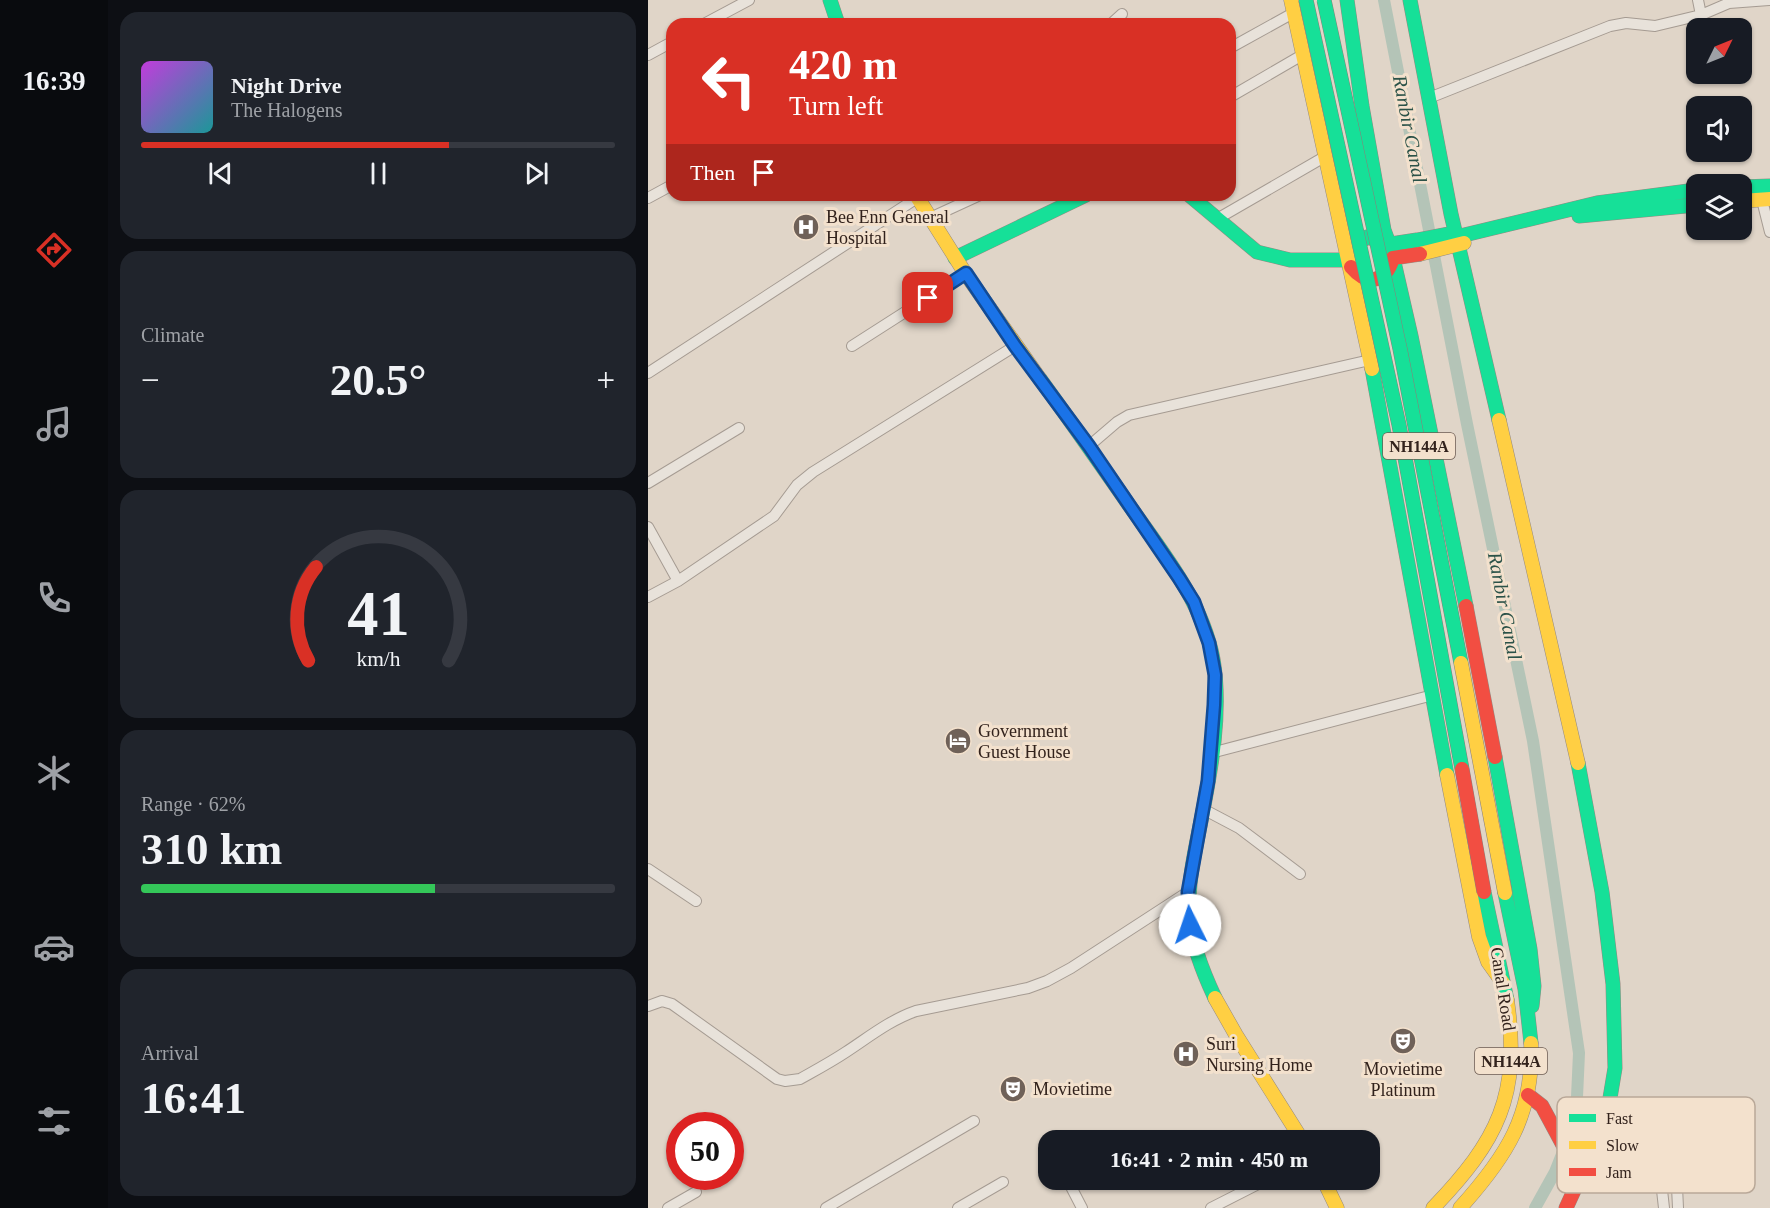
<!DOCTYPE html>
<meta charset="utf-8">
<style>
body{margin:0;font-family:Georgia,serif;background:#20242c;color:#f1f3f6;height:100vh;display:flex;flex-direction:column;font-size:22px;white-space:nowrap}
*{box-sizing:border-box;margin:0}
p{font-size:20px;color:#9ea1a6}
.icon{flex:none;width:33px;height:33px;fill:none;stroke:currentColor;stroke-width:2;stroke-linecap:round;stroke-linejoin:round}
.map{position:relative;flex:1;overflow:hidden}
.side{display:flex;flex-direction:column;gap:12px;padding:12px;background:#0d0f14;width:540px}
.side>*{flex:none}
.banner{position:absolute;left:18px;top:18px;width:570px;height:183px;border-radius:18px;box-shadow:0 2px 4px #0004;background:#d93025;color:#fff;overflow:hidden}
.needle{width:39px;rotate:47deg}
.fabs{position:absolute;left:1038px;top:18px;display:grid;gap:12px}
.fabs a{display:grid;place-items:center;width:66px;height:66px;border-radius:12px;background:#171b24;box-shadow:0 2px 4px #0004;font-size:30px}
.speed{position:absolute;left:18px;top:1112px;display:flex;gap:12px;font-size:30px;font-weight:700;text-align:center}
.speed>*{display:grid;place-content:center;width:78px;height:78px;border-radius:50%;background:#171b24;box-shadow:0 2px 4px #0004;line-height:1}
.speed .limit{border:9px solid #d22;background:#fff;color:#111}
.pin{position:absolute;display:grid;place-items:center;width:51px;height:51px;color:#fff;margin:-26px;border-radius:12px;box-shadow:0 3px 9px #0006}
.me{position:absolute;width:66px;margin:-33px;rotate:356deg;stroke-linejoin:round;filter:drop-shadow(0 0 4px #0008)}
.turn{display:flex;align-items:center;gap:21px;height:126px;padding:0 24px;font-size:27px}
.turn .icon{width:78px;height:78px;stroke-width:2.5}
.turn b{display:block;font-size:42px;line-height:51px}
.then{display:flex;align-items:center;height:57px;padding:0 24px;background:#0003;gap:12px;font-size:22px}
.big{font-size:45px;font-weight:800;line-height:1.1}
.side .widget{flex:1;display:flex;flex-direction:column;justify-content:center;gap:9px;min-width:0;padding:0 21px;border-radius:18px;background:#20242c}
.side .dial{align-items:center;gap:0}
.dial svg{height:156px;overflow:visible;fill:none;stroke:#363941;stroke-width:7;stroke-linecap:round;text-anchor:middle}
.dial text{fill:#f1f3f6;stroke:none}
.song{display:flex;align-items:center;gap:18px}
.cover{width:72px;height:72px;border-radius:9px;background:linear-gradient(135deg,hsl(290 70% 55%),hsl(180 70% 35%))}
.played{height:6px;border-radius:3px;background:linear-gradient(90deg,#d93025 65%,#363941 65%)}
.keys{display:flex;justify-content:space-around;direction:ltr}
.heat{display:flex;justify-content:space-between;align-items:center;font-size:33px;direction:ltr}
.charge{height:9px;border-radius:4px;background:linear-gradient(90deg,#34c759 62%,#363941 0)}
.trip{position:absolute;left:390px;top:1130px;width:342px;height:60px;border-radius:18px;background:#171b24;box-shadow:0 2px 4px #0004;font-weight:800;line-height:60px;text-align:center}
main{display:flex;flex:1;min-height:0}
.tab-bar{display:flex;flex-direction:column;width:108px;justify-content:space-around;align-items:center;background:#090b0e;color:#9ea1a6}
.tab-bar .icon{width:42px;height:42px}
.tab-bar .active{color:#d93025}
.tab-bar b{font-size:27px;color:#f1f3f6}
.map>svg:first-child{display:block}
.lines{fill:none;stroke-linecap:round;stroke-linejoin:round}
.canal{stroke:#b4c4b7;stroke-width:12}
.street-casing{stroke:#a59b92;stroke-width:12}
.fast-casing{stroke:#958a82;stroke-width:15}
.slow-casing{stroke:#958a82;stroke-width:15}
.jam-casing{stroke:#958a82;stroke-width:15}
.street{stroke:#e8e2da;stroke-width:10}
.fast{stroke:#16e098;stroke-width:14}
.slow{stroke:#ffcf43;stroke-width:14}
.jam{stroke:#f24e42;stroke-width:14}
.fast-bridge-casing{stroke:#8a8079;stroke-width:15;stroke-linecap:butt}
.slow-bridge-casing{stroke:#8a8079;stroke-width:15;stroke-linecap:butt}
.jam-bridge-casing{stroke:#8a8079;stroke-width:15;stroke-linecap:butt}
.fast-bridge{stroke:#16e098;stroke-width:14}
.slow-bridge{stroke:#ffcf43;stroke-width:14}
.jam-bridge{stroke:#f24e42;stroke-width:14}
.route-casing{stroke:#114b97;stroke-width:15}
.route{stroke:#1a73e8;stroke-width:10}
.labels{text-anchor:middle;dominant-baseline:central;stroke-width:6;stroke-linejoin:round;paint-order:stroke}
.shield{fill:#f3e1cd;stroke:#6c5b51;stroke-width:1.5}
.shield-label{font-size:16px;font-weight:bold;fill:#32221c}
.poi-label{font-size:18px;fill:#32221c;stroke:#f3e1cd;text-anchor:start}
.street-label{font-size:18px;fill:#32221c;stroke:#f3e1cd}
.water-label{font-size:20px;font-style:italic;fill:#2b5248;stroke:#f3e1cd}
.key{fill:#f3e1cd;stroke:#b9a898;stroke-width:1.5}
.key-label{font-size:16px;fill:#32221c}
</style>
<main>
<nav class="tab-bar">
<b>16:39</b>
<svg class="icon active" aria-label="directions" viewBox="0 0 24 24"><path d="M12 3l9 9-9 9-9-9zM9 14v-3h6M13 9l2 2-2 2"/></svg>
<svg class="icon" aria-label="music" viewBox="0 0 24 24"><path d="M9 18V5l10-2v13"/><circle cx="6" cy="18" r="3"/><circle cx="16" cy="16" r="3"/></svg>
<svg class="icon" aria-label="phone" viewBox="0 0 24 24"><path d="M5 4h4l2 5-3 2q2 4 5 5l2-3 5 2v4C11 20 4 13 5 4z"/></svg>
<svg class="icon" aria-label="climate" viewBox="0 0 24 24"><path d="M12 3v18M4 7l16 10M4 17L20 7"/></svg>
<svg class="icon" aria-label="car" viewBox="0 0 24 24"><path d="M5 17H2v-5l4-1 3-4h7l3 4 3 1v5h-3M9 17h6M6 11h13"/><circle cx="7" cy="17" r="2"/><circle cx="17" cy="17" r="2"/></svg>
<svg class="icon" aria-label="filters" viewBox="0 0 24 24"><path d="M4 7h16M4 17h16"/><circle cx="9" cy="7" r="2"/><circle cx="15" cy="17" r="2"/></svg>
</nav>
<section class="side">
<div class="widget">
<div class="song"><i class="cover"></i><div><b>Night Drive</b><p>The Halogens</p></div></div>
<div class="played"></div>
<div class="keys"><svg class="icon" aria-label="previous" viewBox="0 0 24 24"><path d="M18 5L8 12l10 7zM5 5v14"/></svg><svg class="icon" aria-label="pause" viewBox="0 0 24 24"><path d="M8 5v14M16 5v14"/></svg><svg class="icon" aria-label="next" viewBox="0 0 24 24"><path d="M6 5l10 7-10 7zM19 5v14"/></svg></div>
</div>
<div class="widget"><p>Climate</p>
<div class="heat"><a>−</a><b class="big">20.5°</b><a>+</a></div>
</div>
<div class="widget dial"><svg viewBox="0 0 100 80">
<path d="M14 69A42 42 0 1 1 86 69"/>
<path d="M14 69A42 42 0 0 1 18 21" stroke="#d93025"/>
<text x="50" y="56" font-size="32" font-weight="700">41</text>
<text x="50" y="72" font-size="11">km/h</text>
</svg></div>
<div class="widget"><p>Range · 62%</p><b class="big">310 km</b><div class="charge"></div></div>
<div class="widget"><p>Arrival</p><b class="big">16:41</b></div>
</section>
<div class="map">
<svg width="1122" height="1208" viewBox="0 0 1122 1208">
<rect width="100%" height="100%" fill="#e0d5c8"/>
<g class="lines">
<path class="canal" d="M736,0l83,424 66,317 46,312 -3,66 -21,53 -20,36"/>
<defs>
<path id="street" d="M1050,0l3,15
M56,24l45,-24
M463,24l11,-10
M582,48l65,-36
M0,55l24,-13
M582,97l74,-43
M781,98l181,-72 16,-3 29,3 46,-11 28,-12 40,-3
M0,198l24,-13
M1114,200l8,32
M282,218l50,-23
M569,219l109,-63
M204,346l114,-73
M0,373l269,-175
M441,446l28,-24 12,-7 241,-55
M0,483l91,-55
M0,527l30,54
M0,597l30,-16 96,-65 23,-31 16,-13 202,-126
M563,753l222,-58
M555,809l36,19 61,46
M0,869l48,32
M0,1006l14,-5 10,3 105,75 8,2 15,-2c16,-9 31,-17 46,-27 23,-15 44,-32 70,-41l112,-23 19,-7 24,-13 117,-76
M955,1137l64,2 8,5 3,64
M949,1155l54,12 10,14 3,27
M419,1179l15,29
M20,1208l28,-16
M178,1208l148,-87
M310,1208l45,-26
M563,1208l57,-29"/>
<path id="fast" d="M182,0l8,24
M699,0l15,106 22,124 7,19 20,87 55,270
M762,0l41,214 48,206
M1094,187l28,-1
M541,195l68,57 33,8h59
M931,216l117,-11
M769,240l31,-6 8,3 141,-34 99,-13
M307,258l131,-63
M701,260l5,-14 13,-9 24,7 26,-4
M724,369l75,406
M392,379c30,41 59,83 89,126 33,47 73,95 84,154 9,52 -2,111 -12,162 -6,30 -13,60 -12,90 2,31 13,59 26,87
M847,757l35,192 4,37 -2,20
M836,892l23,108
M857,893l20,96 6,54
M930,1176l26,-42 11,-66 -2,-84 -11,-92 -24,-129"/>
<path id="slow" d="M643,0l81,369
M268,195l49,78 75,106
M1094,201l28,-2
M772,254l44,-11
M851,420l79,343
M799,775l32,162 9,25 15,21
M567,998l21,37 66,105
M675,1179l14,29
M785,1208c65,-68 88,-112 74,-208
M812,1208c46,-51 74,-93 71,-165"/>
<path id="jam" d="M703,267c17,20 35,15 42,-9l27,-4
M818,606l29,151
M880,1095l14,11 36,67 -1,11 -11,24"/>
</defs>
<use href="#street" class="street-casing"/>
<use href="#fast" class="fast-casing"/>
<use href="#slow" class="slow-casing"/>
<use href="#jam" class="jam-casing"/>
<use href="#street" class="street"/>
<use href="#fast" class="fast"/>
<use href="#slow" class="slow"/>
<use href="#jam" class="jam"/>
<defs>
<path id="fast-bridge" d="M658,0l93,425 63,344
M676,0l76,349 61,314"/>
<path id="slow-bridge" d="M813,663l44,230"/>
<path id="jam-bridge" d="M814,769l22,123"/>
</defs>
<use href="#fast-bridge" class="fast-bridge-casing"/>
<use href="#slow-bridge" class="slow-bridge-casing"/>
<use href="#jam-bridge" class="jam-bridge-casing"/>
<use href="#fast-bridge" class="fast-bridge"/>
<use href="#slow-bridge" class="slow-bridge"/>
<use href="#jam-bridge" class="jam-bridge"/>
</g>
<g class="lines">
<defs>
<path id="route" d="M280,298l38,-25 49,73 74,100 90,132 15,24 15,41 6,32 -1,30 -6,76 -20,111 2,33"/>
</defs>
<use href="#route" class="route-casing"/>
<use href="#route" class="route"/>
</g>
<defs>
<symbol id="hospital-disc" viewBox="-11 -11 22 22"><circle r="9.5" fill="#6f6158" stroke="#f3e1cd"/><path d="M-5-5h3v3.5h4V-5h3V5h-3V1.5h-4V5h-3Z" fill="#fff"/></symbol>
<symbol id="hotel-disc" viewBox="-11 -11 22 22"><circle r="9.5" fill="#6f6158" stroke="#f3e1cd"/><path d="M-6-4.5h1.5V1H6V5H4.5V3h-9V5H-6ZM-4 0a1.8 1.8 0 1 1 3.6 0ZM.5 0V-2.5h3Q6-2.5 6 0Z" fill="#fff"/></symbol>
<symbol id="theatre-disc" viewBox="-11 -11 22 22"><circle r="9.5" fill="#6f6158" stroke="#f3e1cd"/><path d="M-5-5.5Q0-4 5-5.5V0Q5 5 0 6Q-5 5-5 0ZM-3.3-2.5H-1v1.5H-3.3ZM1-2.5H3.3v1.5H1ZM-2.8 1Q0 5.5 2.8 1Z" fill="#fff"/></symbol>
</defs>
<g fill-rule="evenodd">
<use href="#hospital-disc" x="143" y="212" width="30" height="30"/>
<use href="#hotel-disc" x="295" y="726" width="30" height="30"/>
<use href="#theatre-disc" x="740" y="1026" width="30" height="30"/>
<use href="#hospital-disc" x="523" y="1039" width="30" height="30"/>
<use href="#theatre-disc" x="350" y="1074" width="30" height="30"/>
</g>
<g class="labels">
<g class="shield">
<rect x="735" y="433" width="72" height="26" rx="4.5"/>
<rect x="827" y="1048" width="72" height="26" rx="4.5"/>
</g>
<g class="shield-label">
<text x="771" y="446">NH144A</text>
<text x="863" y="1061">NH144A</text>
</g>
<g class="poi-label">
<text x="178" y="217">Bee Enn General<tspan x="178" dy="21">Hospital</tspan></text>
<text x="330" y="731">Government<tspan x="330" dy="21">Guest House</tspan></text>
<text x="558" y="1044">Suri<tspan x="558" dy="21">Nursing Home</tspan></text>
<text x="755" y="1069" text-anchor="middle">Movietime<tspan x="755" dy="21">Platinum</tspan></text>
<text x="385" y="1089">Movietime</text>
</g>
<g class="street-label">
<text transform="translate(855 989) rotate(81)">Canal Road</text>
</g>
<g class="water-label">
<text transform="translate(762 129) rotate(79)">Ranbir Canal</text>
<text transform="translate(857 606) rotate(79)">Ranbir Canal</text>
</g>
</g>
<rect x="909" y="1097" width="198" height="96" rx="9" class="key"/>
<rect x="921" y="1114" width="27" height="8" fill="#16e098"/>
<rect x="921" y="1141" width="27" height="8" fill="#ffcf43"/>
<rect x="921" y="1168" width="27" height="8" fill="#f24e42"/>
<g class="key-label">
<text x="958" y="1124">Fast</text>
<text x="958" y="1151">Slow</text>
<text x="958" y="1178">Jam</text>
</g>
</svg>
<div class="fabs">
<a><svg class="needle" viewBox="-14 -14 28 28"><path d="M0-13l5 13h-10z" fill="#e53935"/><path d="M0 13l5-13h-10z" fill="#9ea1a6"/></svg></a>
<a><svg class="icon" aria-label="sound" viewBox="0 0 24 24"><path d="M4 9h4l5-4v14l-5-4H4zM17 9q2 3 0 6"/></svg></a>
<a><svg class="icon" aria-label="layers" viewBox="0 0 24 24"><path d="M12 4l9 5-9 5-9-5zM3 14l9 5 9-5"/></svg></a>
</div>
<div class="speed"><div class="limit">50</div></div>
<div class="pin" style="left:280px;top:298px;background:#d93025"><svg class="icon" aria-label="arrive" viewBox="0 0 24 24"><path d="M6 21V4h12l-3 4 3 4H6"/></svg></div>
<svg class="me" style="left:542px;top:925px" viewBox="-20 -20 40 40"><circle r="19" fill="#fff"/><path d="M0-13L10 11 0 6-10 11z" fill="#1a73e8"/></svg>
<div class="trip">16:41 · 2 min · 450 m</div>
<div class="banner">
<div class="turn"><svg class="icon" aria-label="left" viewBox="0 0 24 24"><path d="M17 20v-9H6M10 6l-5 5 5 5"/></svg><div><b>420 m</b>Turn left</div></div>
<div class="then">Then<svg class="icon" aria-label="arrive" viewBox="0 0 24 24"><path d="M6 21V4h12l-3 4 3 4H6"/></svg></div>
</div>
</div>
</main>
